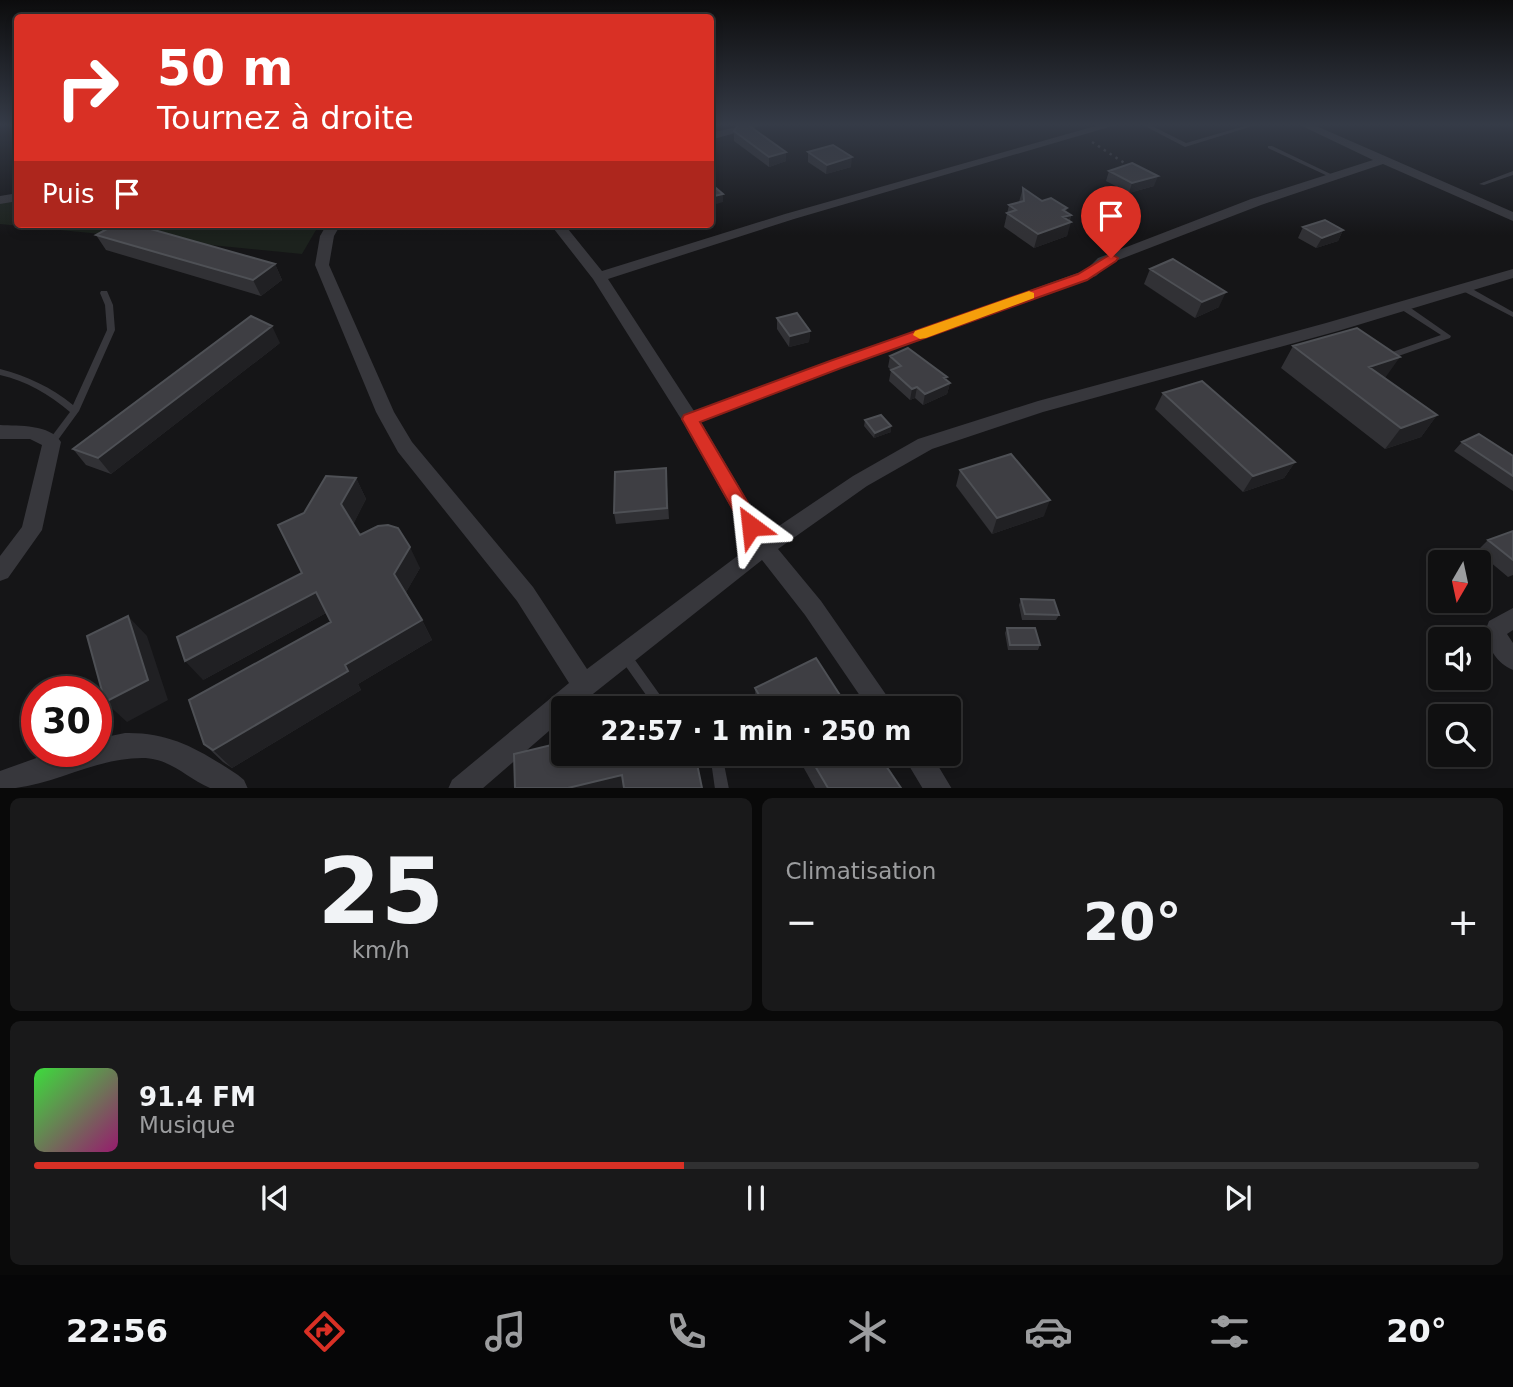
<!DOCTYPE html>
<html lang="fr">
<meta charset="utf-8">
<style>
body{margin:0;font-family:"DejaVu Sans",sans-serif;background:#19191a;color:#f1f3f6;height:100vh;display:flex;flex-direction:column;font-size:26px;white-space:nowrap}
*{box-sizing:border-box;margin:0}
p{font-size:23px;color:#9c9d9f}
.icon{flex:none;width:38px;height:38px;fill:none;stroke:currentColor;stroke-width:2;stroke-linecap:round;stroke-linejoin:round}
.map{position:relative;height:788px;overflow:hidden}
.panel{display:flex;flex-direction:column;gap:10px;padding:10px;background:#090909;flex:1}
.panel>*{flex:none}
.top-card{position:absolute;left:14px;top:14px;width:700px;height:214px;border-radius:7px;box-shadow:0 4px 10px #0003,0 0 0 2px #303031;background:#d93025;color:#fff;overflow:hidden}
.needle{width:46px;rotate:189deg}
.fabs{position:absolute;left:1428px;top:550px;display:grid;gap:14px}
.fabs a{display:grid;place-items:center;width:63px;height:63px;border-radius:7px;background:#101011;box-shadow:0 4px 10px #0003,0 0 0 2px #303031;font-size:35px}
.speed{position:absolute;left:21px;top:676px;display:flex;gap:14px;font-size:35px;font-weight:700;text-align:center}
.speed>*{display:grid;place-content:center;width:91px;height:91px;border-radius:50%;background:#101011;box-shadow:0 4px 10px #0003,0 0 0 2px #303031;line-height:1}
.speed .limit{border:10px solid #d22;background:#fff;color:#111}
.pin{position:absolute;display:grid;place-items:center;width:60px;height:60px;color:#fff;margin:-72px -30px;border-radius:50% 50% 50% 0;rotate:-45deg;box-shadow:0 0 7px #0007}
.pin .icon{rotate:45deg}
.me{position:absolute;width:77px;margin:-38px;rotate:330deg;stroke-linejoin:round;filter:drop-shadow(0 0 5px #0008)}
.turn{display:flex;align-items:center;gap:24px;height:147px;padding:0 28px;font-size:32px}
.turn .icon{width:91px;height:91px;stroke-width:2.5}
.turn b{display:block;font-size:49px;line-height:60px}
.then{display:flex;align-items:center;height:66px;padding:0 28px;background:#0003;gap:14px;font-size:26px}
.big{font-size:52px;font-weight:800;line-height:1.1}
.panel .tile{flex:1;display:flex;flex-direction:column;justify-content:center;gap:10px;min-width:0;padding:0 24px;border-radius:10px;background:#19191a}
.panel .dial{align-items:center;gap:0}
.dial b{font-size:91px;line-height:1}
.song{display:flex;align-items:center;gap:21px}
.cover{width:84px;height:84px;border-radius:10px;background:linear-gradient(135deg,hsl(120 70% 55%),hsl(320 70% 35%))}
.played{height:7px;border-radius:4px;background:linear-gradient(90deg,#d93025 45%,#303031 45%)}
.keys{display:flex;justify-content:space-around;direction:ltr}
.heat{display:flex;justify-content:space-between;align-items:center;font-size:38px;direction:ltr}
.panel .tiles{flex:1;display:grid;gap:10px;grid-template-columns:1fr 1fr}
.tile:last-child{grid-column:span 2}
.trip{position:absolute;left:551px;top:696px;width:410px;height:70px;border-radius:7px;background:#101011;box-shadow:0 4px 10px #0003,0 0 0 2px #303031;font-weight:800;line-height:70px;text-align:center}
.tab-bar{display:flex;height:112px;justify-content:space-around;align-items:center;background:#060607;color:#9c9d9f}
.tab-bar .icon{width:49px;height:49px}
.tab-bar .current{color:#d93025}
.tab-bar b{font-size:32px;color:#f1f3f6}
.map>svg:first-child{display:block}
.green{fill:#1c221d}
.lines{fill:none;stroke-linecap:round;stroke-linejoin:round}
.path{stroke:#3d3e43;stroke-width:2.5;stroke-dasharray:2.5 4.5;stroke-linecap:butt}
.service{fill:#37373c;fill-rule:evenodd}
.minor{fill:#37373c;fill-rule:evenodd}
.wall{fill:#313135}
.shaded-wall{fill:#202023}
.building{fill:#3e3e43;stroke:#4e5055;stroke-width:2}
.route{fill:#d93025;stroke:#8d1f18;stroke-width:2}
.slow{fill:#f59e0b}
</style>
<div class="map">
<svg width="1513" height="789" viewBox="0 0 1513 789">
<rect width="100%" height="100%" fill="#151517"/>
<path class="green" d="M17,196l1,28h294l4,6 -14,24 -302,-30v-25z"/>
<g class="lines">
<path class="path" d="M1092,142l37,24"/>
<path class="service" d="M1143,125h7l36,18 62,-18h8l-71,22z
M1268,146h4l65,31 -5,1 -64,-30z
M1513,171v4l-29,10 -5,-1z
M1461,286h6l46,26v5l-52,-27 -1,-2z
M101,291h6l6,14 2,25 -36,81 -24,33h-6l-2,-2 2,-2 21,-28c-21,-18 -44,-31 -70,-37v-6c27,7 51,18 73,36l34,-75 -2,-25 -5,-12z
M1399,304h6l46,32 -1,2 -63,22h-6l-1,-2 1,-2 60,-21 -42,-27 -1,-2z
M626,652l4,1 40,56h-14l-34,-48 -2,-4 2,-4z
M710,754h12l7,35h-14z"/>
<path class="minor" d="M746,125h18l-54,15v-7z
M1099,125h17l-322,94 -186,60 86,132 392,-141 12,-12 153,-59 122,-39 -73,-35h14l199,87v9l-130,-57 -122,41 -153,59 -12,12 -255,92 -140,54 66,112 86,-58 65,-37 120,-38 288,-78 187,-54v9l-175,53 -295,81 -111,37 -65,37 -89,63 43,52 75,108h-27l-64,-94 -43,-55 -188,149h-10v9l-82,71h-34l4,-9 117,-97 -52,-82 -119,-149 -22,-40 -61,-147 5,-29 7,-12h14l-7,12 -5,29 65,147 18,30 121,145 54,82 165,-124 -69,-123 -90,-143 -43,-55h14l38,47 183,-57z
M18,193v8l-18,3v-8z
M0,425c19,1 50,-1 61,17l-19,88 -34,48 -8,3v-25l22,-29 20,-82 -12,-6h-30z
M1513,608v22l-6,4 6,9v27c-17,-7 -23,-21 -29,-36l5,-13z
M125,733c46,-1 75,17 113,42l6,5 4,9c-11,0 -28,0 -38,-1 -24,-10 -39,-30 -68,-30 -50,0 -93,31 -142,31v-18l56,-20h40v-12z
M902,754h29l21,35h-29z"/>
</g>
<path class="wall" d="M734,131l52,30 -17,6 -35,-26z
M808,152l43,15 -25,7 -18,-12z
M1109,171l45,15 -25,7 -23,-12z
M1023,188l19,13 25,7 -1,4 5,3 -4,21 -33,12 -30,-21 5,-22 10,-3z
M1303,227l40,3 -5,11 -22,7 -18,-10z
M96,235l179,29 7,16 -21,16 -155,-46z
M1150,269l69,38 -24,11 -51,-34z
M777,318l33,13 -1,11 -20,5 -12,-18z
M280,343l-169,131 -25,-9 -13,-16z
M1293,346l92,32 52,37 -16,22 -36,12 -104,-81z
M890,356l57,21 -1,3 4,3 -3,11 -24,11 -8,-7 -5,2 -21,-19 2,-11 -3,-3z
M1163,393l132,69 -11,16 -41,14 -88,-83z
M865,420l26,12 -17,6 -10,-12z
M1462,442l51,14v35l-59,-40z
M666,468l3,51 -53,5 -2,-11z
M960,470l84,46 -52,18 -36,-48z
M356,478l10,21 -13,25 7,11 60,33 -14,24 16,28 10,20 -74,44 3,6 -129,78 -9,-6 -19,-18 127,-122 -5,-9 -123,67 99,-107 2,-60z
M1513,531v44l-5,2 -31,-26 11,-11z
M1021,599l38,16 -3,5h-34l-3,-15z
M1007,628l33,17 -2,5h-30l-3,-17z
M755,688l94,21h-93z
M796,754h82l23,34h-86z"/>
<path class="shaded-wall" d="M786,152v9l-17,6v-10z
M852,157l-1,10 -25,7 1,-9z
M1158,176l-4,10 -25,7 3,-10z
M723,194v8l-13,4v-9z
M1067,208l-3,9 7,-2 -3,8 3,-1 -4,14 -33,12 4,-14 25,-24z
M675,224h18l-17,6z
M1343,230l-5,11 -22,7 6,-10z
M275,264l7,16 -21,16 -8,-16z
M1226,292l-7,15 -24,11 7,-16z
M272,326l8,17 -169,131 -13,-16z
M810,331l-1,11 -20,5 1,-11z
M1400,357l-15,21 -16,-11z
M947,377l-2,8 5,-2 -3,11 -24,11 2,-11z
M917,387l-2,11 -5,2 2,-11z
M1437,415l-16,22 -36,12 16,-21z
M891,426v6l-17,6 1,-5z
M1295,462l-11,16 -41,14 10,-16z
M356,478l10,21 -13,26 -12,-21z
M1050,500l-6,16 -52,18 5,-16z
M410,547l10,21 -15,26 -11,-20z
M316,592l12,20 -125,68 -18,-19z
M128,616l19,20 21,64 -41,22 -22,-20z
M422,620l10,20 -74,44 3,6 -129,78 -19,-18 132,-85z
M622,775l3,13h-57z"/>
<path class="building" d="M738,125h10l38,27 -17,5 -35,-26z
M833,145l19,12 -25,8 -19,-13z
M1132,163l26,13 -26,7 -23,-12z
M710,183l13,11 -13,3z
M1023,188l19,13 9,-3 16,10 -4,2 8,5 -8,2 8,5 -33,12 -31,-21 9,-3 -7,-5 15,-4z
M1325,220l18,10 -21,8 -19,-11z
M116,224h17l142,40 -22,16 -157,-45z
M1173,259l53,33 -24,10 -52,-33z
M797,313l13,18 -20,5 -13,-18z
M251,316l21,10 -174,132 -25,-9z
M1357,328l43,29 -31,10 68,48 -36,13 -108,-82z
M908,348l39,29 -3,1 6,5 -25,11 -8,-7 -5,2 -21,-19 10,-4 -11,-10z
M1202,381l93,81 -42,14 -90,-83z
M881,415l10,11 -16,7 -10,-13z
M1479,434l34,22v20l-51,-34z
M1011,454l39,46 -53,18 -37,-48z
M666,468l1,40 -53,5 1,-41z
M326,476l30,2 -15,26 19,31 18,-9 10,-1 10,3 12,19 -16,27 28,46 -77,45 3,6 -135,79 -9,-6 -15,-44 142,-78 -15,-30 -131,69 -8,-24 125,-64 -24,-48 26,-12z
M1513,531v29l-25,-20z
M1021,599l33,1 5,15 -34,-1z
M128,616l20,64 -43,22 -18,-66z
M1007,628h28l5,17h-30z
M816,658l33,51h-82l-12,-21z
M564,742v12h131l7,34h-78l-2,-13 -54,13h-53l-1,-34z
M808,754h70l23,34h-73z"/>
<linearGradient id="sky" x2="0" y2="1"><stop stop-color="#0c0c0d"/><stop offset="0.53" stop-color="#353b47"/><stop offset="1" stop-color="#353b47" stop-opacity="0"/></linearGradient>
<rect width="1513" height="235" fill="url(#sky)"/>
<path class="route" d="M1111,254l7,4 -2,3 -29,19 -246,88 -141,54 58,98 3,6 -3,5 -7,2 -6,-2 -63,-112 2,-4 146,-54 248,-87z"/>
<path class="slow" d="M1029,291l5,2v5l-108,40 -6,1 -7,-4 2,-4z"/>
</svg>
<div class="fabs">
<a><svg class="needle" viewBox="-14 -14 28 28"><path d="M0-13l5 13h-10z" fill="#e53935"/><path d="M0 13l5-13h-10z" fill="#9c9d9f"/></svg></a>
<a><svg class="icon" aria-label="sound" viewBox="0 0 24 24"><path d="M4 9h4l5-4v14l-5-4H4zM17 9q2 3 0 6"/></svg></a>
<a><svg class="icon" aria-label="search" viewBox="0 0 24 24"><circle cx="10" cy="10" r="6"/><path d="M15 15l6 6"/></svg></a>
</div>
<div class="speed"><div class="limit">30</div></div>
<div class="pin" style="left:1111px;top:258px;background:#d93025"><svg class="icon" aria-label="arrive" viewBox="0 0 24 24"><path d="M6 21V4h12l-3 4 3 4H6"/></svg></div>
<svg class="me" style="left:751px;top:526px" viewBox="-20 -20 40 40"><path d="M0-17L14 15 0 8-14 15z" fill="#d93025" stroke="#fff" stroke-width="4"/></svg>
<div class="trip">22:57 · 1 min · 250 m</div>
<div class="top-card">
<div class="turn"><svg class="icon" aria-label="right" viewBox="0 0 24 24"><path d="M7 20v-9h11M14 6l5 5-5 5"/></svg><div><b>50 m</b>Tournez à droite</div></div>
<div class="then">Puis<svg class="icon" aria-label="arrive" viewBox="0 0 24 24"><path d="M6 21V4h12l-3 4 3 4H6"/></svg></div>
</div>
</div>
<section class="panel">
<div class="tiles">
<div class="tile dial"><b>25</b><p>km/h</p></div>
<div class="tile"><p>Climatisation</p>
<div class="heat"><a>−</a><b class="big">20°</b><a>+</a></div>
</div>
<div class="tile">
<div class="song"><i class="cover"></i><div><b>91.4 FM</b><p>Musique</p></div></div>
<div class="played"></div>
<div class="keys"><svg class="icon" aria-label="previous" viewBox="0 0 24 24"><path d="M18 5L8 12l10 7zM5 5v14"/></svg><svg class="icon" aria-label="pause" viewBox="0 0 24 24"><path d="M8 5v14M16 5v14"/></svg><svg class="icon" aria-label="next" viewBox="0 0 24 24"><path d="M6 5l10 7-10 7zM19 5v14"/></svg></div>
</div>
</div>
</section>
<nav class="tab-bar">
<b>22:56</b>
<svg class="icon current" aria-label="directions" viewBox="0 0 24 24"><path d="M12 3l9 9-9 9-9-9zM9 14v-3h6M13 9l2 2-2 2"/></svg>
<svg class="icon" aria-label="music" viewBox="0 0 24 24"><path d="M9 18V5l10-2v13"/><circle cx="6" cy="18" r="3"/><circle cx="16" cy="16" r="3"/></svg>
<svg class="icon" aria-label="phone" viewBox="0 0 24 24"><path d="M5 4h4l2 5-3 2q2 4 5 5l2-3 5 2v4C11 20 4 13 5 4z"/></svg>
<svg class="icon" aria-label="climate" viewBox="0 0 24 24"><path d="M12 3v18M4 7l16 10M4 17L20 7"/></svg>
<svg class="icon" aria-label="car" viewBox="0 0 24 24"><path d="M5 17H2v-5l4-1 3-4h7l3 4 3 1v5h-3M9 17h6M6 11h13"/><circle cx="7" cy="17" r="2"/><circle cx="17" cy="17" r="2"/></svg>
<svg class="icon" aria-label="filters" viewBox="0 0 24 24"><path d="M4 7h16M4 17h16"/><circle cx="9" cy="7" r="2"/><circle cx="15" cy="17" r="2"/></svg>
<b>20°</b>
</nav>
